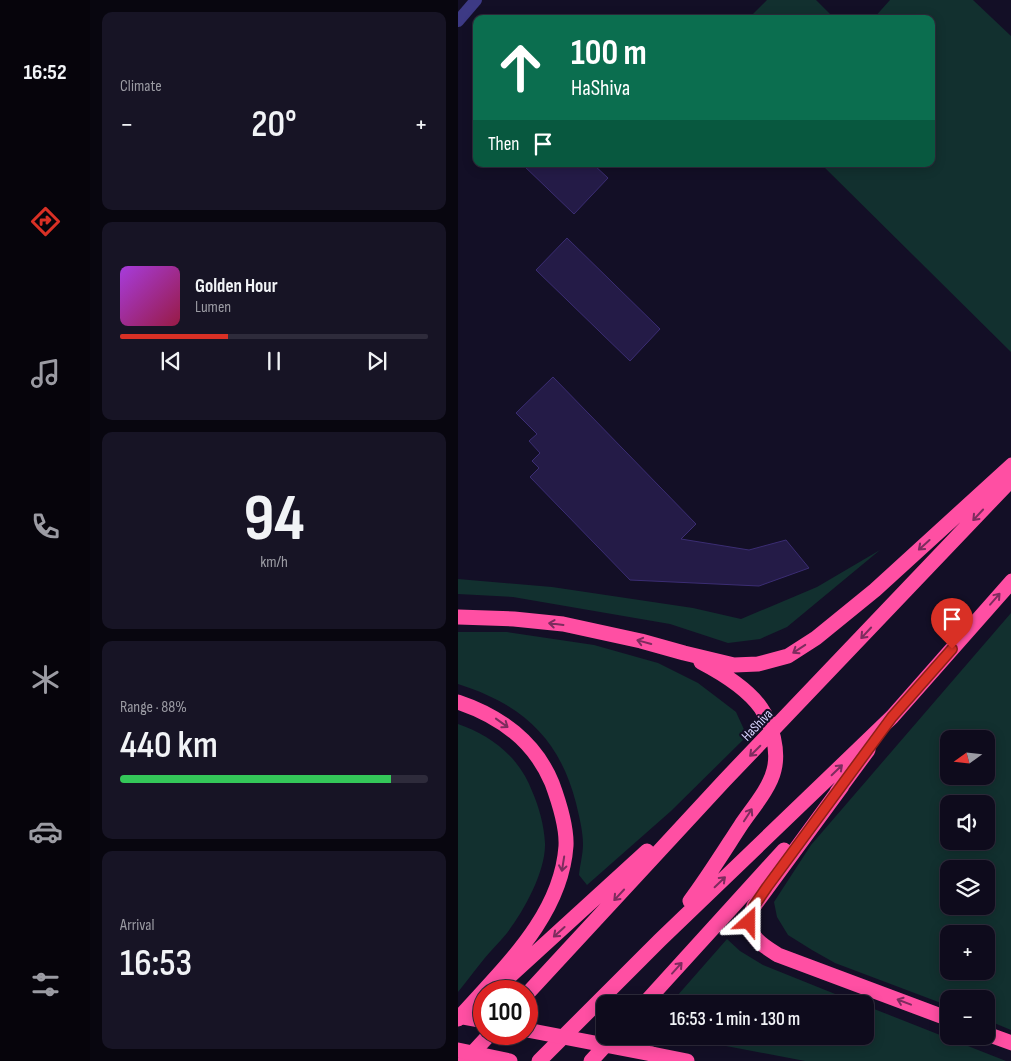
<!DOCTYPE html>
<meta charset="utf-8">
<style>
body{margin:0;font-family:"Sofia Sans Condensed",sans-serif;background:#171425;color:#f1f3f6;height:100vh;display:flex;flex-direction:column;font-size:19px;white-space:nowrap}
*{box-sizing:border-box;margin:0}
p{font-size:16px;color:#9b9ba3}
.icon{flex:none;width:28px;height:28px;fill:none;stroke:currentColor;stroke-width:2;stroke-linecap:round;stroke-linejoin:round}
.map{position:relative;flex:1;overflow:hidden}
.side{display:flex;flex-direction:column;gap:12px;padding:12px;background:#08060f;width:368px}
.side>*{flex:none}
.top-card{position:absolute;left:15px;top:15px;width:462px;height:152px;border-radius:10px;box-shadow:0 2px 12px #0003,0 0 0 1px #2e2b3b;background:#0b6e4f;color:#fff;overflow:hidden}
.needle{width:32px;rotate:255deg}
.tools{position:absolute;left:482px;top:730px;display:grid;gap:10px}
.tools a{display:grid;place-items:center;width:55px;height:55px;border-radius:10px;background:#0e0b1c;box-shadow:0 2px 12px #0003,0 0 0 1px #2e2b3b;font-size:25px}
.speed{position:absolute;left:15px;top:980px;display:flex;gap:10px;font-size:25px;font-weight:700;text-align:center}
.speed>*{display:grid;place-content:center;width:65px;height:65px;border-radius:50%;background:#0e0b1c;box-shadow:0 2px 12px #0003,0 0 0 1px #2e2b3b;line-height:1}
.speed .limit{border:8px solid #d22;background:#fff;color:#111}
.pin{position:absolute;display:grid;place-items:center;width:42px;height:42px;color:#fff;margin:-51px -21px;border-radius:50% 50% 50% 0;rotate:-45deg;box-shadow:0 0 5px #0007}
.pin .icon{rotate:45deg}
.me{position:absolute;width:55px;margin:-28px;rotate:24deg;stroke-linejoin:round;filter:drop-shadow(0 0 4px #0008)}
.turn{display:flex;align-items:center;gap:18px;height:105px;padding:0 15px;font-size:22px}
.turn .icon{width:65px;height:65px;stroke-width:2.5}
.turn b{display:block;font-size:35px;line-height:42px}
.then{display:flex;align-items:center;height:48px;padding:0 15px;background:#0003;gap:10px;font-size:19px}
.big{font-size:38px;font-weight:600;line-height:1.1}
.side .card{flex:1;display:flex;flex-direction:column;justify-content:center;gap:8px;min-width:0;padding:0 18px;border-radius:10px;background:#171425}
.side .dial{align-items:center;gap:0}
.dial b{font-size:65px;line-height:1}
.song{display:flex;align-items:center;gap:15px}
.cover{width:60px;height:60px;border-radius:8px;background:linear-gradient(135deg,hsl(280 70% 55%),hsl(340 70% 35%))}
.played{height:5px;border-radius:2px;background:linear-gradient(90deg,#d93025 35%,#2e2b3b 35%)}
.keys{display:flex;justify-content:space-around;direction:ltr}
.heat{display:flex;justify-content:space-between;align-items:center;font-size:28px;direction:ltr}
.charge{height:8px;border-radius:4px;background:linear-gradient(90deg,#34c759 88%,#2e2b3b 0)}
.trip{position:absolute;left:138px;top:995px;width:278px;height:50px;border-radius:10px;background:#0e0b1c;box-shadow:0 2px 12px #0003,0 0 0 1px #2e2b3b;font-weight:600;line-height:50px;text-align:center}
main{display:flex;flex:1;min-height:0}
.tab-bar{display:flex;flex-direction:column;width:90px;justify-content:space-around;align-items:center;background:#06040b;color:#9b9ba3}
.tab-bar .icon{width:35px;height:35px}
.tab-bar .selected{color:#d93025}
.tab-bar b{font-size:22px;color:#f1f3f6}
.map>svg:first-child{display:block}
.green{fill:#12302f;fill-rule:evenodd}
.building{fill:#241b47;stroke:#3b2d73}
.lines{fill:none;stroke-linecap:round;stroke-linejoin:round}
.minor{stroke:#3d3a85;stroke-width:12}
.highway{stroke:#ff4fa3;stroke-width:15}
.highway-bridge{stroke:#ff4fa3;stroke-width:15}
.oneway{stroke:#7d2c5e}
.route-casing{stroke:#8d1f18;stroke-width:12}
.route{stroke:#d93025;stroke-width:9}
.labels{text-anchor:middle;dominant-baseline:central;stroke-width:4.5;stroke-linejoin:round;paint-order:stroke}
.street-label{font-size:14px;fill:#d9d4ff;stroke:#130f26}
</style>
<main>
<nav class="tab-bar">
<b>16:52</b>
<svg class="icon selected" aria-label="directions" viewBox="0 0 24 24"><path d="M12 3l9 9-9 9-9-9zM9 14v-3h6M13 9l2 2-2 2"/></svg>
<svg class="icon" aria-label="music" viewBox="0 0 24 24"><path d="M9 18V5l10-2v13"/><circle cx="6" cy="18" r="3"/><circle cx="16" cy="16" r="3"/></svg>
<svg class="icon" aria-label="phone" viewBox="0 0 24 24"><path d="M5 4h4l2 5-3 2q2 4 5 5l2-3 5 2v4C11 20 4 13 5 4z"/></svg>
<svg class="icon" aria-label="climate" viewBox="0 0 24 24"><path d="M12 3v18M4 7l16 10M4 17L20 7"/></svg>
<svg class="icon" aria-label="car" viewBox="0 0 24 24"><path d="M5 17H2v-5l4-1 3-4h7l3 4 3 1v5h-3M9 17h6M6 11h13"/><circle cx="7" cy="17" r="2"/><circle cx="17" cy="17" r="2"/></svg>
<svg class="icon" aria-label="filters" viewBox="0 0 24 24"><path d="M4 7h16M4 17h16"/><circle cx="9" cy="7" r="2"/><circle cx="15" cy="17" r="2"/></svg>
</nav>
<section class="side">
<div class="card"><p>Climate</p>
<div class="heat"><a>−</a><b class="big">20°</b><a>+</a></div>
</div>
<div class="card">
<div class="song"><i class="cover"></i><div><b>Golden Hour</b><p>Lumen</p></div></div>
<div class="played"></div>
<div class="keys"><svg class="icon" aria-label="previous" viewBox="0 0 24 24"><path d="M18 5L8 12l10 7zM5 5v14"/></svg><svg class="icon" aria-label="pause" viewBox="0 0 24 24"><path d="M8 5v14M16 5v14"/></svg><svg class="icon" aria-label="next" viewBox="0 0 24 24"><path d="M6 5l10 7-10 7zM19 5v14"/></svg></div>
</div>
<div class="card dial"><b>94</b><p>km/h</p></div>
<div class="card"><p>Range · 88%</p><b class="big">440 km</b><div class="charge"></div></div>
<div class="card"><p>Arrival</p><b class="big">16:53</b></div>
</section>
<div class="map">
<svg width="554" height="1061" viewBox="0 0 554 1061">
<rect width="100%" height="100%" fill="#130f26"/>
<path class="green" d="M309,0h49l19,19h-87z
M432,0h83l38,36v316l-190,-188h111v-145h-59z
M422,550l-93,77 -27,12 -32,4 -58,-19 -157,-27 -55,-3v-15l94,8 141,21 48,11 76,-32z
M553,613v417l-24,-10v-21h-38v7l-114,-43 -23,-13 -24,-15 -11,-18 -3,-15 37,-57zM491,739h38v37h-38zM491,804h38v37h-38zM491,869h38v37h-38zM491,934h38v37h-38z
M0,632h49l87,13 64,18 40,20 25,19 13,10 11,24 -76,75 -84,74 -8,-10c1,-10 4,-21 4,-31 0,-13 -4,-28 -7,-41 -17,-66 -55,-99 -118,-119z
M0,724c33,11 62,34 74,67 7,16 12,34 13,52 1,28 -21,68 -38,90 -7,9 -16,17 -23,26 -9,11 -17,22 -26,33z
M269,939l13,12 23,14 97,39h-190z
M406,1005l142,56h-201l-131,-25h190z"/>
<path class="building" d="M64,164h71l15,14 -34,36z
M109,238l93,91 -30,32 -94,-91z
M95,377l143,147 -15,15 68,11 37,-10 23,28 -50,18 -129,-6 -100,-103 9,-9 -7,-7 8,-8 -11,-12 8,-7 -21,-21z"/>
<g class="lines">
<path class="minor" d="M0,21l18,-21"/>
<path class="highway" d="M0,617l56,2 49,5 78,17 43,12 50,12 24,-1 30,-8 28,-18 59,-48 137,-125
M0,702c42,14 77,40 94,81 7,19 15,43 14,63 -5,71 -64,123 -108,173
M384,786l-88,120c-2,5 -5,12 -5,16 1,17 17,25 29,33l171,64
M379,792l31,-42
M232,901c18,-24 34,-50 51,-76 10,-15 29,-37 33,-55 5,-19 -2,-46 -13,-62 -14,-20 -39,-35 -60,-46
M40,987l149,-136
M69,994l197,-213 288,-302
M186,1004l140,-154
M529,1034l25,9
M194,1054l35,7
M7,1061l25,-27
M81,1061l121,-121 232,-223 120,-136
M133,1061l23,-25"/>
<path class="highway-bridge" d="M0,1016l26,5
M69,1030l125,24
M0,1050l52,11"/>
</g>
<defs><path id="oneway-shaft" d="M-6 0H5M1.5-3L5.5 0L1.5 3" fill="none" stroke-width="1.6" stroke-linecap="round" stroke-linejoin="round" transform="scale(1.25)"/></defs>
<g class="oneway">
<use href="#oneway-shaft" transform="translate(520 515) rotate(133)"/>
<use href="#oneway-shaft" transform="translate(466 545) rotate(138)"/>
<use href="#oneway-shaft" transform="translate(537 599) rotate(-49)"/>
<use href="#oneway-shaft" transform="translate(98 624) rotate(-173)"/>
<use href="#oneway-shaft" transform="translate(408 633) rotate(133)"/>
<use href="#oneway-shaft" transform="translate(186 642) rotate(-165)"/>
<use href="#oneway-shaft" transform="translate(341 649) rotate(147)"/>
<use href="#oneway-shaft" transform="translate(44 723) rotate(36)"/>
<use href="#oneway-shaft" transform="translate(297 751) rotate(135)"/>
<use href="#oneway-shaft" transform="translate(379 770) rotate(-44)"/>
<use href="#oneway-shaft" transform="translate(290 815) rotate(-57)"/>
<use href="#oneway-shaft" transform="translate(105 864) rotate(99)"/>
<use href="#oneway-shaft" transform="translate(262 882) rotate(-44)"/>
<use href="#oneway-shaft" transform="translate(161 895) rotate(133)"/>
<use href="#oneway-shaft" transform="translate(101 932) rotate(138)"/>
<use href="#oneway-shaft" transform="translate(219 968) rotate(-48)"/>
<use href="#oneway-shaft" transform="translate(446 1002) rotate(-159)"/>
</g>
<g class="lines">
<defs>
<path id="route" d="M291,922l5,-16 13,-19 125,-170 60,-68"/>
</defs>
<use href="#route" class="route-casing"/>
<use href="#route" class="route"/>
</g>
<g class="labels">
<g class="street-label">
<text transform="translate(299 725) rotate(-46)">HaShiva</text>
</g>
</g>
</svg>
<div class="tools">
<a><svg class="needle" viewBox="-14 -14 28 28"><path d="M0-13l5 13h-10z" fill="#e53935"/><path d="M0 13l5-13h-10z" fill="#9b9ba3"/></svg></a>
<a><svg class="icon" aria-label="sound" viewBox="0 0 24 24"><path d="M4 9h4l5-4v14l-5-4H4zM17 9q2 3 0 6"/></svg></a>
<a><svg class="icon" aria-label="layers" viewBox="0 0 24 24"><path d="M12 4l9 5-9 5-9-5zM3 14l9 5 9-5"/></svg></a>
<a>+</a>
<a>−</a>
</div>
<div class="speed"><div class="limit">100</div></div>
<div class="pin" style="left:494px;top:649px;background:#d93025"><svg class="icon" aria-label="arrive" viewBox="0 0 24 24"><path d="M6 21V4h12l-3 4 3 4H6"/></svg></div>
<svg class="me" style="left:291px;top:922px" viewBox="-20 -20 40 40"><path d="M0-17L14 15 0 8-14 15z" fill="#d93025" stroke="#fff" stroke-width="4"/></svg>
<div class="trip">16:53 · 1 min · 130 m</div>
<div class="top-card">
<div class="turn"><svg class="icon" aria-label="ahead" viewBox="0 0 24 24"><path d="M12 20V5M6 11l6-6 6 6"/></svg><div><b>100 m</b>HaShiva</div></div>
<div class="then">Then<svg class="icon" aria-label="arrive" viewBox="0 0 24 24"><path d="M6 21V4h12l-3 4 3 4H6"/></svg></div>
</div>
</div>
</main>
